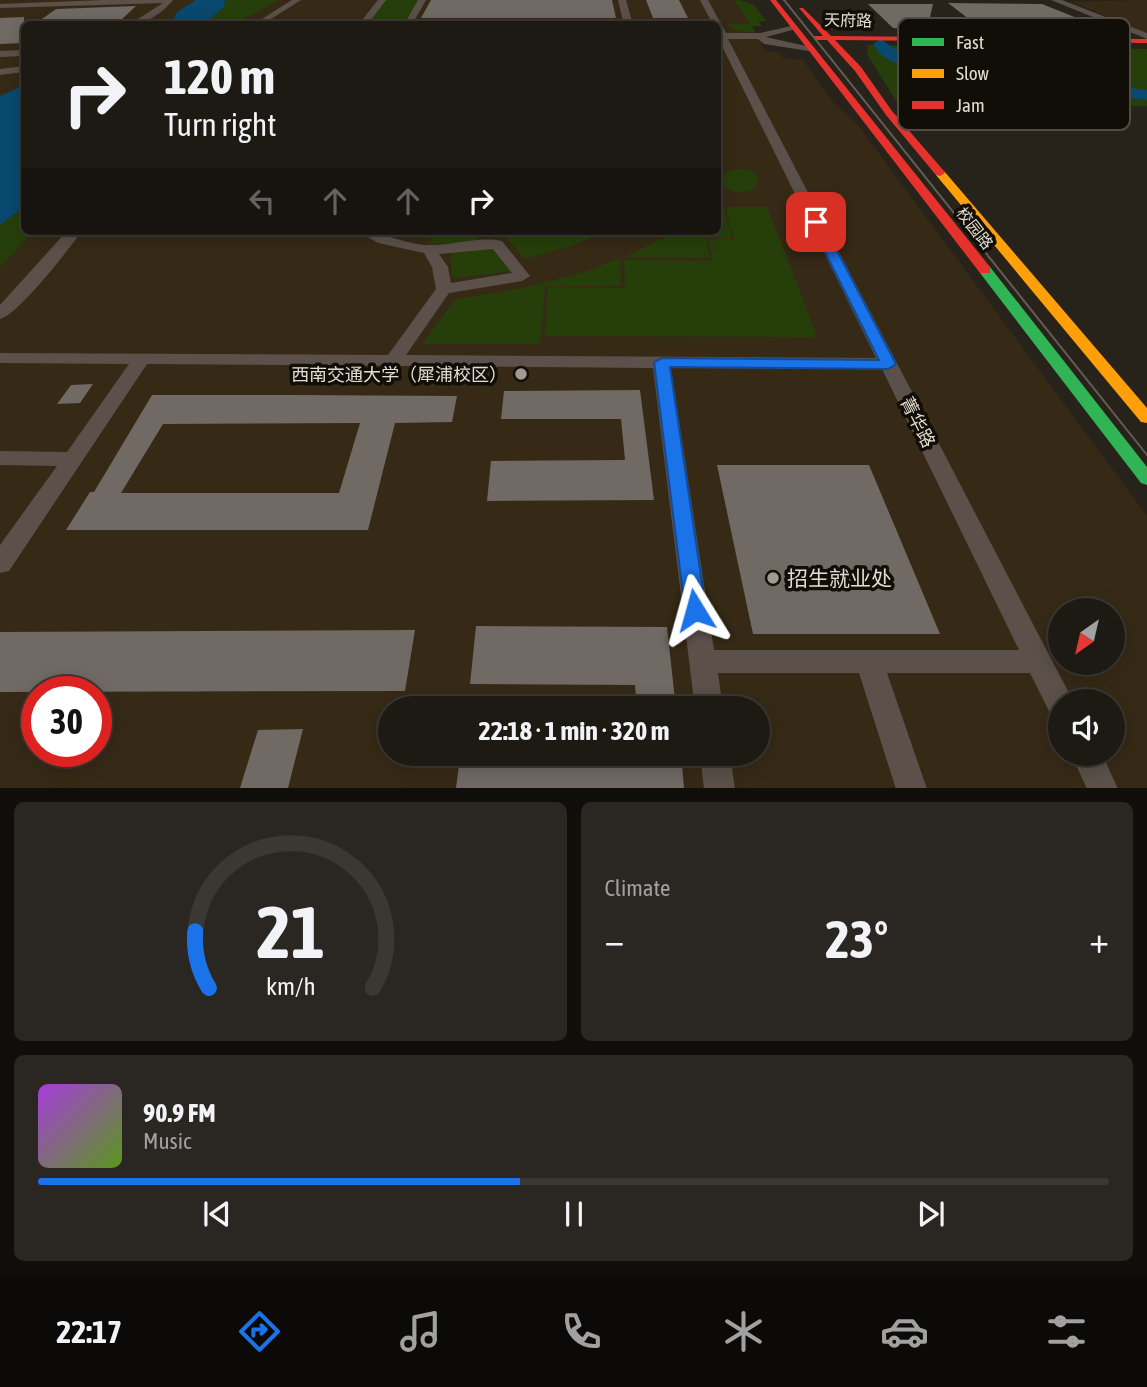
<!DOCTYPE html>
<meta charset="utf-8">
<style>
body{margin:0;font-family:"Asap Condensed","Noto Sans SC",sans-serif;background:#2a2722;color:#f1f3f6;height:100vh;display:flex;flex-direction:column;font-size:26px;white-space:nowrap}
*{box-sizing:border-box;margin:0}
p{font-size:23px;color:#a0a1a0}
.icon{flex:none;width:38px;height:38px;fill:none;stroke:currentColor;stroke-width:2;stroke-linecap:round;stroke-linejoin:round}
.map{position:relative;height:788px;overflow:hidden}
.panel{display:flex;flex-direction:column;gap:14px;padding:14px;background:#100e0b;flex:1}
.panel>*{flex:none}
.guide{position:absolute;left:21px;top:21px;width:700px;height:214px;border-radius:10px;box-shadow:0 4px 18px #0003,0 0 0 2px #3b3834;background:#1d1a14;color:#f1f3f6;overflow:hidden}
.needle{width:46px;rotate:214deg}
.controls{position:absolute;left:1048px;top:598px;display:grid;gap:14px}
.controls a{display:grid;place-items:center;width:77px;height:77px;border-radius:50%;background:#1d1a14;box-shadow:0 4px 18px #0003,0 0 0 2px #3b3834;font-size:35px}
.speed{position:absolute;left:21px;top:676px;display:flex;gap:14px;font-size:35px;font-weight:700;text-align:center}
.speed>*{display:grid;place-content:center;width:91px;height:91px;border-radius:50%;background:#1d1a14;box-shadow:0 4px 18px #0003,0 0 0 2px #3b3834;line-height:1}
.speed .limit{border:10px solid #d22;background:#fff;color:#111}
.pin{position:absolute;display:grid;place-items:center;width:60px;height:60px;color:#fff;margin:-30px;border-radius:14px;box-shadow:0 4px 10px #0006}
.me{position:absolute;width:77px;margin:-38px;rotate:352deg;stroke-linejoin:round;filter:drop-shadow(0 0 5px #0008)}
.turn{display:flex;align-items:center;gap:24px;height:147px;padding:0 28px;font-size:32px}
.turn .icon{width:91px;height:91px;stroke-width:2.5}
.turn b{display:block;font-size:49px;line-height:60px}
.lanes{display:flex;align-items:center;height:66px;padding:0 28px;background:#0003;justify-content:center;gap:35px;direction:ltr}
.lanes .off{opacity:.35}
.big{font-size:52px;font-weight:700;line-height:1.1}
.panel .card{flex:1;display:flex;flex-direction:column;justify-content:center;gap:10px;min-width:0;padding:0 24px;border-radius:10px;background:#2a2722}
.panel .dial{align-items:center;gap:0}
.dial svg{height:182px;overflow:visible;fill:none;stroke:#3b3834;stroke-width:7;stroke-linecap:round;text-anchor:middle}
.dial text{fill:#f1f3f6;stroke:none}
.song{display:flex;align-items:center;gap:21px}
.cover{width:84px;height:84px;border-radius:10px;background:linear-gradient(135deg,hsl(280 70% 55%),hsl(90 70% 35%))}
.played{height:7px;border-radius:4px;background:linear-gradient(90deg,#1a73e8 45%,#3b3834 45%)}
.keys{display:flex;justify-content:space-around;direction:ltr}
.heat{display:flex;justify-content:space-between;align-items:center;font-size:38px;direction:ltr}
.panel .tiles{flex:1;display:grid;gap:14px;grid-template-columns:1fr 1fr}
.card:last-child{grid-column:span 2}
.trip{position:absolute;left:378px;top:696px;width:392px;height:70px;border-radius:35px;background:#1d1a14;box-shadow:0 4px 18px #0003,0 0 0 2px #3b3834;font-weight:700;line-height:70px;text-align:center}
.dock{display:flex;height:112px;justify-content:space-around;align-items:center;background:#0c0a08;color:#a0a1a0}
.dock .icon{width:49px;height:49px}
.dock .on{color:#1a73e8}
.dock b{font-size:32px;color:#f1f3f6}
.map>svg:first-child{display:block}
.built{fill:#362a16;fill-rule:evenodd}
.green{fill:#263f0a}
.water{fill:#094970}
.lines{fill:none;stroke-linecap:round;stroke-linejoin:round}
.river{fill:#094970;fill-rule:evenodd}
.building{fill:#706964;fill-rule:evenodd}
.street{fill:#5b514a;fill-rule:evenodd}
.fast{fill:#30b455;fill-rule:evenodd}
.slow{fill:#ff9f0a;fill-rule:evenodd}
.jam{fill:#e5322d;fill-rule:evenodd}
.tram{stroke:#635d56;stroke-width:2}
.route{fill:#1a73e8;stroke:#114b97;stroke-width:2}
.poi-dot{fill:#a19a91;stroke:#110d07;stroke-width:2.5}
.labels{text-anchor:middle;dominant-baseline:central;stroke-width:7;stroke-linejoin:round;paint-order:stroke}
.far-street-label{font-size:16px;fill:#e2dbd1;stroke:#110d07}
.poi-label{font-size:18px;fill:#e2dbd1;stroke:#110d07;text-anchor:end}
.street-label{font-size:18px;fill:#e2dbd1;stroke:#110d07}
.near-poi-label{font-size:21px;fill:#e2dbd1;stroke:#110d07;text-anchor:start}
.key{fill:#110d07;stroke:#504b44;stroke-width:2}
.key-label{font-size:19px;fill:#e2dbd1}
</style>
<div class="map">
<svg width="1147" height="789" viewBox="0 0 1147 789">
<rect width="100%" height="100%" fill="#27221a"/>
<path class="built" d="M0,0h734l20,4 12,17h-8l4,5 -10,1 14,25h12l5,6 20,2 29,41 26,24 289,391v272h-1147zM24,24h694v207h-694zM1060,611h53v52h-53zM37,691h59v60h-59zM1060,702h53v52h-53zM390,709h368v45h-368z
M1147,0v33l-75,-31 67,-2z"/>
<path class="green" d="M225,0h53l-43,24h-31l20,-17z
M385,0h34l-14,22h-37z
M734,0c17,0 22,7 32,21h-8l4,5h-10l3,6c-10,0 -21,1 -27,-8h22z
M868,45l279,4v57l-199,-1 -10,-4h-42l-29,-47z
M741,169c9,0 15,3 18,12l-5,8 -16,4 -16,-6 -2,-6 7,-9z
M24,207v24h10l-34,36v-42z
M725,207h42l49,126 -2,4 -269,-1 3,-49 77,1 -1,-28 89,1 -5,-22h26z
M718,208h6l8,30h-26l4,20 -85,-1 52,-26h41z
M392,231h216l-38,15 -46,13 -22,-27 -27,4 3,6 -50,2 4,-5z
M497,249l17,22 -62,7 -1,-27z
M620,258l1,28h-76l-5,58h-118l34,-45c58,-8 110,-18 164,-41z"/>
<path class="water" d="M196,0h29l-1,7 -20,17h-33l6,-12z
M24,85v122l-24,18v-129z"/>
<g class="lines">
<path class="river" d="M881,39l22,16 32,8 212,27v10l-212,-27 -44,-12 -11,-7 -7,-10z"/>
</g>
<path class="building" d="M431,0h181l4,18h-195z
M646,0h33l9,18h-35z
M948,3l94,1 55,22h-119z
M868,4h65l-6,26 -34,-2z
M136,6l-17,16 -84,2 21,-15z
M24,17v26l-24,1v-26z
M93,384l-13,19 -23,1 14,-19z
M640,390l14,110 -167,1 4,-40 134,-1 -4,-41h-120l3,-28z
M152,395h145l160,1 -5,26 -57,1 -27,107h-302l24,-38h4zM360,423l-21,70h-218l42,-69z
M717,465h152l71,169h-187z
M476,626l191,1 9,82h-39l-2,-24 -165,-1z
M415,630l-10,61 -405,1v-60z
M303,729l-15,59h-48l18,-58z
M640,754h41l3,34h-228l3,-23 182,1z"/>
<g class="lines">
<path class="street" d="M104,0h69c-10,12 -27,25 -43,24l33,-21 -163,5v-4z
M292,0h9l-38,24h-9z
M378,0h8l-16,21h36l12,-21h8l-12,21h209l-5,-21h8l6,21h79l-11,-21h8l18,33h34l36,-8v4l-30,8 49,11v4l-51,-8 -6,-5h-30l342,656 3,7h-13v14l-10,-3 -20,-40h-143l40,116h-31l-37,-116h-141l5,36h-28l-42,-341 -506,-4 -138,207 -9,2v-28l57,-79 -57,-1v-14l67,1 62,-88 -129,-1v-10l388,2 48,-66 -4,-22 -8,-14 -46,-10 -20,-12c25,0 48,15 74,14 22,0 49,-9 70,-4l28,35 -8,5 -73,12 -43,62 470,3 -158,-320v-14h-359zM493,249l19,24 -61,10 -3,-16 -9,-13zM671,368l211,1 137,281h-305z
M1051,0h11l85,33v6z
M24,50v6l-24,1v-6z
M24,66v6l-24,3v-6z
M67,231h15c-13,18 -64,84 -82,88v-14z
M700,754h30l5,35h-31z
M1071,754h31l16,35h-31z"/>
<path class="fast" d="M985,266l5,1 157,200v18l-6,-2 -161,-210 -1,-3z"/>
<path class="slow" d="M936,171h8l203,237v15l-6,-1 -205,-247z"/>
<path class="jam" d="M770,0h6l214,267v6h-10z
M799,8h4l28,28 316,3v4l-312,-3 26,27 31,44 52,60 1,2 -5,3 -4,-1 -50,-60 -31,-44 -28,-31h-13v-4h9z"/>
<path class="tram" d="M784,0l363,455"/>
</g>
<path class="route" d="M812,219l10,3 74,142 -8,5 -218,-2 36,243 -3,6 -8,3 -7,-3 -3,-6 -31,-248 8,-4 217,2 -69,-138z"/>
<g class="poi-dot">
<circle cx="521" cy="374" r="7"/>
<circle cx="773" cy="578" r="7"/>
</g>
<g class="labels">
<g class="far-street-label">
<text transform="translate(848 20) rotate(1)">天府路</text>
<text transform="translate(975 228) rotate(52)">校园路</text>
</g>
<g class="poi-label">
<text x="507" y="374">西南交通大学（犀浦校区）</text>
</g>
<g class="street-label">
<text transform="translate(918 422) rotate(63)">菁华路</text>
</g>
<g class="near-poi-label">
<text x="787" y="578">招生就业处</text>
</g>
</g>
<rect x="898" y="18" width="232" height="112" rx="10" class="key"/>
<rect x="912" y="38" width="32" height="8" fill="#30b455"/>
<rect x="912" y="69" width="32" height="9" fill="#ff9f0a"/>
<rect x="912" y="101" width="32" height="8" fill="#e5322d"/>
<g class="key-label">
<text x="956" y="49">Fast</text>
<text x="956" y="80">Slow</text>
<text x="956" y="112">Jam</text>
</g>
</svg>
<div class="controls">
<a><svg class="needle" viewBox="-14 -14 28 28"><path d="M0-13l5 13h-10z" fill="#e53935"/><path d="M0 13l5-13h-10z" fill="#a0a1a0"/></svg></a>
<a><svg class="icon" aria-label="sound" viewBox="0 0 24 24"><path d="M4 9h4l5-4v14l-5-4H4zM17 9q2 3 0 6"/></svg></a>
</div>
<div class="speed"><div class="limit">30</div></div>
<div class="pin" style="left:816px;top:222px;background:#d93025"><svg class="icon" aria-label="arrive" viewBox="0 0 24 24"><path d="M6 21V4h12l-3 4 3 4H6"/></svg></div>
<svg class="me" style="left:695px;top:610px" viewBox="-20 -20 40 40"><path d="M0-17L14 15 0 8-14 15z" fill="#1a73e8" stroke="#fff" stroke-width="4"/></svg>
<div class="trip">22:18 · 1 min · 320 m</div>
<div class="guide">
<div class="turn"><svg class="icon" aria-label="right" viewBox="0 0 24 24"><path d="M7 20v-9h11M14 6l5 5-5 5"/></svg><div><b>120 m</b>Turn right</div></div>
<div class="lanes"><svg class="icon off" aria-label="left" viewBox="0 0 24 24"><path d="M17 20v-9H6M10 6l-5 5 5 5"/></svg><svg class="icon off" aria-label="ahead" viewBox="0 0 24 24"><path d="M12 20V5M6 11l6-6 6 6"/></svg><svg class="icon off" aria-label="ahead" viewBox="0 0 24 24"><path d="M12 20V5M6 11l6-6 6 6"/></svg><svg class="icon" aria-label="right" viewBox="0 0 24 24"><path d="M7 20v-9h11M14 6l5 5-5 5"/></svg></div>
</div>
</div>
<section class="panel">
<div class="tiles">
<div class="card dial"><svg viewBox="0 0 100 80">
<path d="M14 69A42 42 0 1 1 86 69"/>
<path d="M14 69A42 42 0 0 1 8 44" stroke="#1a73e8"/>
<text x="50" y="56" font-size="32" font-weight="700">21</text>
<text x="50" y="72" font-size="11">km/h</text>
</svg></div>
<div class="card"><p>Climate</p>
<div class="heat"><a>−</a><b class="big">23°</b><a>+</a></div>
</div>
<div class="card">
<div class="song"><i class="cover"></i><div><b>90.9 FM</b><p>Music</p></div></div>
<div class="played"></div>
<div class="keys"><svg class="icon" aria-label="previous" viewBox="0 0 24 24"><path d="M18 5L8 12l10 7zM5 5v14"/></svg><svg class="icon" aria-label="pause" viewBox="0 0 24 24"><path d="M8 5v14M16 5v14"/></svg><svg class="icon" aria-label="next" viewBox="0 0 24 24"><path d="M6 5l10 7-10 7zM19 5v14"/></svg></div>
</div>
</div>
</section>
<nav class="dock">
<b>22:17</b>
<svg class="icon on" aria-label="directions" viewBox="0 0 24 24"><path d="M12 3l9 9-9 9-9-9zM9 14v-3h6M13 9l2 2-2 2"/></svg>
<svg class="icon" aria-label="music" viewBox="0 0 24 24"><path d="M9 18V5l10-2v13"/><circle cx="6" cy="18" r="3"/><circle cx="16" cy="16" r="3"/></svg>
<svg class="icon" aria-label="phone" viewBox="0 0 24 24"><path d="M5 4h4l2 5-3 2q2 4 5 5l2-3 5 2v4C11 20 4 13 5 4z"/></svg>
<svg class="icon" aria-label="climate" viewBox="0 0 24 24"><path d="M12 3v18M4 7l16 10M4 17L20 7"/></svg>
<svg class="icon" aria-label="car" viewBox="0 0 24 24"><path d="M5 17H2v-5l4-1 3-4h7l3 4 3 1v5h-3M9 17h6M6 11h13"/><circle cx="7" cy="17" r="2"/><circle cx="17" cy="17" r="2"/></svg>
<svg class="icon" aria-label="filters" viewBox="0 0 24 24"><path d="M4 7h16M4 17h16"/><circle cx="9" cy="7" r="2"/><circle cx="15" cy="17" r="2"/></svg>
</nav>
